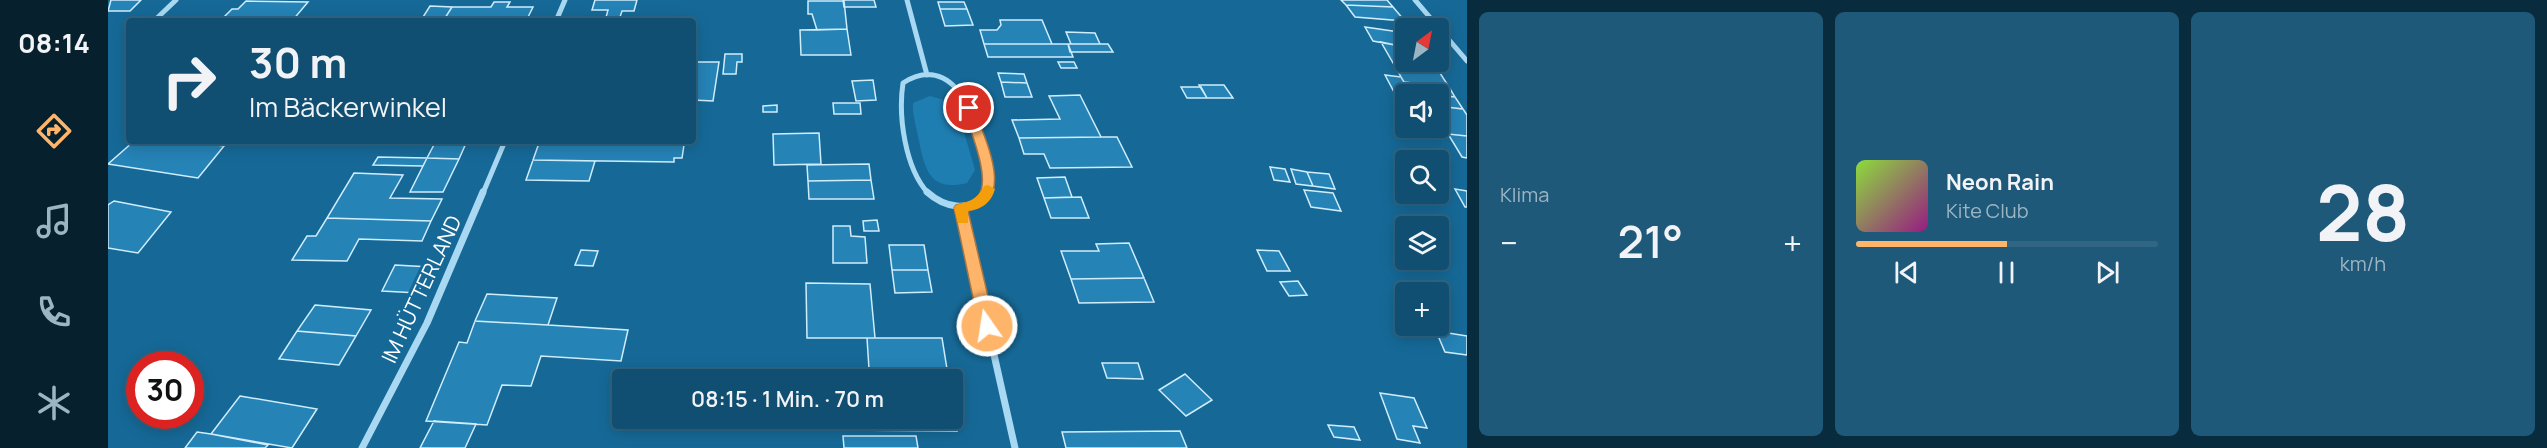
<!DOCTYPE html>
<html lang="de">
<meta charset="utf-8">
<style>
body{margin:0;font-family:Manrope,sans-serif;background:#1e5979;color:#f1f3f6;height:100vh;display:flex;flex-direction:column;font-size:22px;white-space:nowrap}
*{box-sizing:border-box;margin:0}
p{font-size:20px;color:#9cb5c3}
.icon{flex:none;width:33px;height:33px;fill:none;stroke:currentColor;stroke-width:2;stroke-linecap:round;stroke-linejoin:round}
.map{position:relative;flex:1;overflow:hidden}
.panel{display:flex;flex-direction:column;gap:12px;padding:12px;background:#092b3e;width:1080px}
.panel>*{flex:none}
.top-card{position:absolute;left:18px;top:18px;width:570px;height:126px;border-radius:6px;box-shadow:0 3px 15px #0003,0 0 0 2px #306684;background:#104f71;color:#f1f3f6;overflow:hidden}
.needle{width:39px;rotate:32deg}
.tools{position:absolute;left:1287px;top:18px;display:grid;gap:12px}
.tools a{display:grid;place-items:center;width:54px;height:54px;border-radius:6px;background:#104f71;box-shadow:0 3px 15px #0003,0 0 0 2px #306684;font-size:30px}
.speed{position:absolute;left:18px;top:351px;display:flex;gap:12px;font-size:30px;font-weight:700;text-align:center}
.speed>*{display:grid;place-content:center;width:78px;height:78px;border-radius:50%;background:#104f71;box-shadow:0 3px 15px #0003,0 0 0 2px #306684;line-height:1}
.speed .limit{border:9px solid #d22;background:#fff;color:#111}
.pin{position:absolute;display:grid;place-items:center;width:51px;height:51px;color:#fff;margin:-26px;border:3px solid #fff;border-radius:50%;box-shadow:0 2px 6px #0007}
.me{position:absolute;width:66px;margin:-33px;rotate:347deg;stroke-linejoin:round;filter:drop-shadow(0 0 4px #0008)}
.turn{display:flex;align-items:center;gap:21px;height:126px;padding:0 24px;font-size:27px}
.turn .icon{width:78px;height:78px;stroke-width:2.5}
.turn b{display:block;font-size:42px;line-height:51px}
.big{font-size:45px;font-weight:600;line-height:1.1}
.panel .tile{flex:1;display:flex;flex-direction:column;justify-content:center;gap:9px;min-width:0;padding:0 21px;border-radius:9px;background:#1e5979}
.panel .dial{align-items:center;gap:0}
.dial b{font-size:78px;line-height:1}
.song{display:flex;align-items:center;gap:18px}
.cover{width:72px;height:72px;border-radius:9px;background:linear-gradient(135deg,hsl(90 70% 55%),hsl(310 70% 35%))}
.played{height:6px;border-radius:3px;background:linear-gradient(90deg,#ffb569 50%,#306684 50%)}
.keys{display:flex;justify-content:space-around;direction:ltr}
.heat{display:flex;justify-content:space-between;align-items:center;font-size:33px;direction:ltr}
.panel .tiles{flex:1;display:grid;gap:12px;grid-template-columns:repeat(3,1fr)}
.trip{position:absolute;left:504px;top:369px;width:351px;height:60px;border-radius:6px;background:#104f71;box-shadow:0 3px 15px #0003,0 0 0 2px #306684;font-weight:600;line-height:60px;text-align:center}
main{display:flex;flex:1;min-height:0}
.tabs{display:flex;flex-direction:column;width:108px;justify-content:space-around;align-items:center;background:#06202d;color:#9cb5c3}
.tabs .icon{width:42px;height:42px}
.tabs .current{color:#ffb569}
.tabs b{font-size:27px;color:#f1f3f6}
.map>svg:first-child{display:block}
.green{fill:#1f7eb1}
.building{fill:#2583b6;stroke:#d0edfc;stroke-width:1.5}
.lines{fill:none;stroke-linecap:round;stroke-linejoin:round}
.minor-far1{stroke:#a9d9f2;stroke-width:5}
.minor{stroke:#a9d9f2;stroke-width:7}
.route{fill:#ffb569;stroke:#a67644;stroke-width:1.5}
.slow{fill:#f59e0b}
.labels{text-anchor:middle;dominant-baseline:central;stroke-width:6;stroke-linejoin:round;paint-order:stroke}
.street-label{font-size:21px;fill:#fff;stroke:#166997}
</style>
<main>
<nav class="tabs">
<b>08:14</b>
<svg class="icon current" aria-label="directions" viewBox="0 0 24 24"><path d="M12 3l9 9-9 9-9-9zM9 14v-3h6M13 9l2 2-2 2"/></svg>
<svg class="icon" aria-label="music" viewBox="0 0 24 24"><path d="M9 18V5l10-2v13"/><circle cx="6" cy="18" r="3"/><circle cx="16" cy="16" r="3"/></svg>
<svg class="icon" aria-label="phone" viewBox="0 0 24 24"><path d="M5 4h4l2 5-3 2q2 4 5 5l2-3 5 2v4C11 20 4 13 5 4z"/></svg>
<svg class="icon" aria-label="climate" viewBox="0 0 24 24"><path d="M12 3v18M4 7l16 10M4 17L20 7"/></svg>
</nav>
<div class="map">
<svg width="1359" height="448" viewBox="0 0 1359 448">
<rect width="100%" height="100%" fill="#166997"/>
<path class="green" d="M822,96l21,6 6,6 18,62 -8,13c-37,9 -42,-13 -48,-42 -2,-13 -7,-26 -6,-38z"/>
<path class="building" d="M3,0h30l-11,11h-22z
M487,0h42l-3,11h-12l-3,9 -9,1h-5l3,-11h-16z
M766,0l2,7h-32l-1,-7z
M1233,0h46l6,7 -47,-2z
M138,1l62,1 -16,19h-72l12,-12h6z
M700,1h36l3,28 -30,1 -5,-16h-4z
M386,2h16l-3,5h26l-6,12 -82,-1 7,-11h39z
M830,2h26l3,7h-27z
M1238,5l47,2 12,14 -50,-4z
M322,6l22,1 -7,11 -22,-1z
M832,9h27l6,16 -28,1z
M337,18l82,1 -1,2h-83z
M892,20h42l10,24h-68l-4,-14h17l4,-5z
M1257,27l41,6v14l-33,-6z
M739,29l4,26h-50l-1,-25z
M958,32l29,1 5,11h-29z
M1273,42l25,5v15h27l16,25 -45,-5z
M876,44h84l5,13h-85z
M960,44h40l5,8h-43z
M617,54h17v8h-5l-1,12h-13z
M585,62h26l-6,39 -20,-1z
M950,62h16l3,6h-16z
M890,73l26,1 3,9 -26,-1z
M1277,75l16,2 3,5 45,5 6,10 -62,-7z
M765,80l3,20 -20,1 -4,-20z
M893,82l26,1 5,14h-27z
M1091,85h25l9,13h-26z
M1073,87h20l6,11h-20z
M1285,90l43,4h-30v9l-7,-1z
M972,95l21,42 -82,1 -7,-18 48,-1 -11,-23z
M1330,95l17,2 8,12 -25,-3z
M725,103h27l1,11h-27z
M669,105v7h-14v-6z
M1330,106l25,3 4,6v21l-19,-2 -10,-15z
M711,133l2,31 -47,1 -1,-31z
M1340,134l19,2v22l-5,-1z
M993,137h16l15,30 -82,1 -6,-14h-20l-5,-16z
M42,141h38l36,5 -26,32 -90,-14 25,-22 14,2z
M328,141h31l-8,18 -32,-1z
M524,141h10l-1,4h43l-2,13h-8v4l-141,-2 6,-17 92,1z
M270,157l49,1 -4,8 -50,-1z
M319,158l32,1 -16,33h-33z
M425,160l62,1 -6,20 -63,-1z
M761,164l2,16 -63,1 -1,-16z
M1162,167l15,2 5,13 -16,-2z
M1183,169l16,3 6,14 -17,-2z
M1199,172l22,2 6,15 -22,-3z
M246,173l49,2 -13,23 52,1 -11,22 -104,-3z
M957,177l7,20 -28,1 -7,-20z
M763,180l3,19h-65l-1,-18z
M1347,189l12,2v16h-2z
M1196,190l29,3 8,18 -30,-4z
M973,197l8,21h-38l-7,-20z
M6,201l57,11 -33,41 -30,-5v-43z
M219,218l104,3 -9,20 -63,-2 -12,22 -55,-1 15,-24h9z
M769,220l2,11h-15l-1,-10z
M725,226h17l1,10 14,1 2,26h-34z
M1021,243l15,35 -73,1 -10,-28h38l-3,-7z
M781,245h35l4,25h-36z
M473,250l17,1 -5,15 -18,-1z
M1149,250l22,1 11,20h-23z
M287,265l35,2 -12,26 -36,-2z
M784,270h36l4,22 -37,1z
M1036,278l10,24 -75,1 -8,-24z
M1190,281l9,14 -18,1 -9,-14z
M698,283l64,1 5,54h-68z
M379,294l70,4 -9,27 -73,-4z
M207,305l56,5 -15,26 -59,-5z
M367,321l73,4 80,5 -7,31 -80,-5 -10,30 -29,-1 -15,40 -61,-4 33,-79 8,1z
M189,331l59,5 -17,29 -60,-6z
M1328,331l31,5v19l-22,-3z
M759,338h75l5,31h-78z
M994,363h36l5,16 -36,-1z
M661,369h70v11h-70z
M731,369h108l1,11h-109z
M1077,374l27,26 -26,16 -27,-26z
M1272,393l34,5 13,30 -14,-2 7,17 -23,-4z
M132,396l77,13 -25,39 -81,-14z
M844,404l5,27 -115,-1 -1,-12h111z
M326,421l42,3 -11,24h-45z
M1220,425l26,2 6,13 -26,-3z
M1072,431l7,17h-121l-4,-16z
M89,432l14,2 57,11 -3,3h-80z
M735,436h73l2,12h-74z"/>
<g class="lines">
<path class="minor-far1" d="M799,0l20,75
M1307,0l52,61
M46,21l22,-21
M448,21l9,-21
M375,193l22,-52
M820,193c-23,-25 -30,-77 -25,-110 61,-39 87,68 84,110"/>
<path class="minor" d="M819,192c18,16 41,20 60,4v-4
M853,208l54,240
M254,448l65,-125 56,-131"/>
</g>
<path class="route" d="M861,104l5,4c10,30 44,94 -6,103l27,115 -8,6 -8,-6 -25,-118 2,-3c7,-2 17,-2 22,-9 14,-17 -9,-68 -15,-88z"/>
<path class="slow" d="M880,185l7,4c-4,14 -13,20 -27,22v12h-10l-4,-15 2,-3c14,-4 21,-5 28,-19z"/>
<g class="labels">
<g class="street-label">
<text transform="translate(313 289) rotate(-65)">IM HÜTTERLAND</text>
</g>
</g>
</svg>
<div class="tools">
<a><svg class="needle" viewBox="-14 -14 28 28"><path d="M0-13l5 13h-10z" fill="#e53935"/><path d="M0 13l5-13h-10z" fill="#9cb5c3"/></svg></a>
<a><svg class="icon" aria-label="sound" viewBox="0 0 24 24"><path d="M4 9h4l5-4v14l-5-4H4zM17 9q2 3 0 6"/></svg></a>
<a><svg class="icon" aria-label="search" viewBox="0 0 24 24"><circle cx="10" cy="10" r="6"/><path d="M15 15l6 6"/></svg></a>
<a><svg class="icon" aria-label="layers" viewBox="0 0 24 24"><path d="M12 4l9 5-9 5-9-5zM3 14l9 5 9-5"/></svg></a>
<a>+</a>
</div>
<div class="speed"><div class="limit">30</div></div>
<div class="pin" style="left:861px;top:108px;background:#d93025"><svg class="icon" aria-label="arrive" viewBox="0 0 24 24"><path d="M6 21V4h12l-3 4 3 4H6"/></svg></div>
<svg class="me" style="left:879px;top:326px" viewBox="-20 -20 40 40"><circle r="17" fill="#ffb569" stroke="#fff" stroke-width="3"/><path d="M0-11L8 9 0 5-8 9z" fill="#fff"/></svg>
<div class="trip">08:15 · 1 Min. · 70 m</div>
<div class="top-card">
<div class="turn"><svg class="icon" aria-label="right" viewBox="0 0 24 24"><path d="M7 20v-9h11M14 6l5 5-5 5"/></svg><div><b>30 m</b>Im Bäckerwinkel</div></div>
</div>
</div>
<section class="panel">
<div class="tiles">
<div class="tile"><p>Klima</p>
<div class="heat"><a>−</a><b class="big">21°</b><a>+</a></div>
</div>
<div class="tile">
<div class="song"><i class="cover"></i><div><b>Neon Rain</b><p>Kite Club</p></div></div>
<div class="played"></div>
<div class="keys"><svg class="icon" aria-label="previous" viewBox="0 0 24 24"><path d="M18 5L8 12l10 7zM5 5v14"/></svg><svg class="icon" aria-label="pause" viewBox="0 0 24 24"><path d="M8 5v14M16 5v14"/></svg><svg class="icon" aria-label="next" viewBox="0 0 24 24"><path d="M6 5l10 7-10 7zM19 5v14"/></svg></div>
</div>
<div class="tile dial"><b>28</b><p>km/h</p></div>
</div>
</section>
</main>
